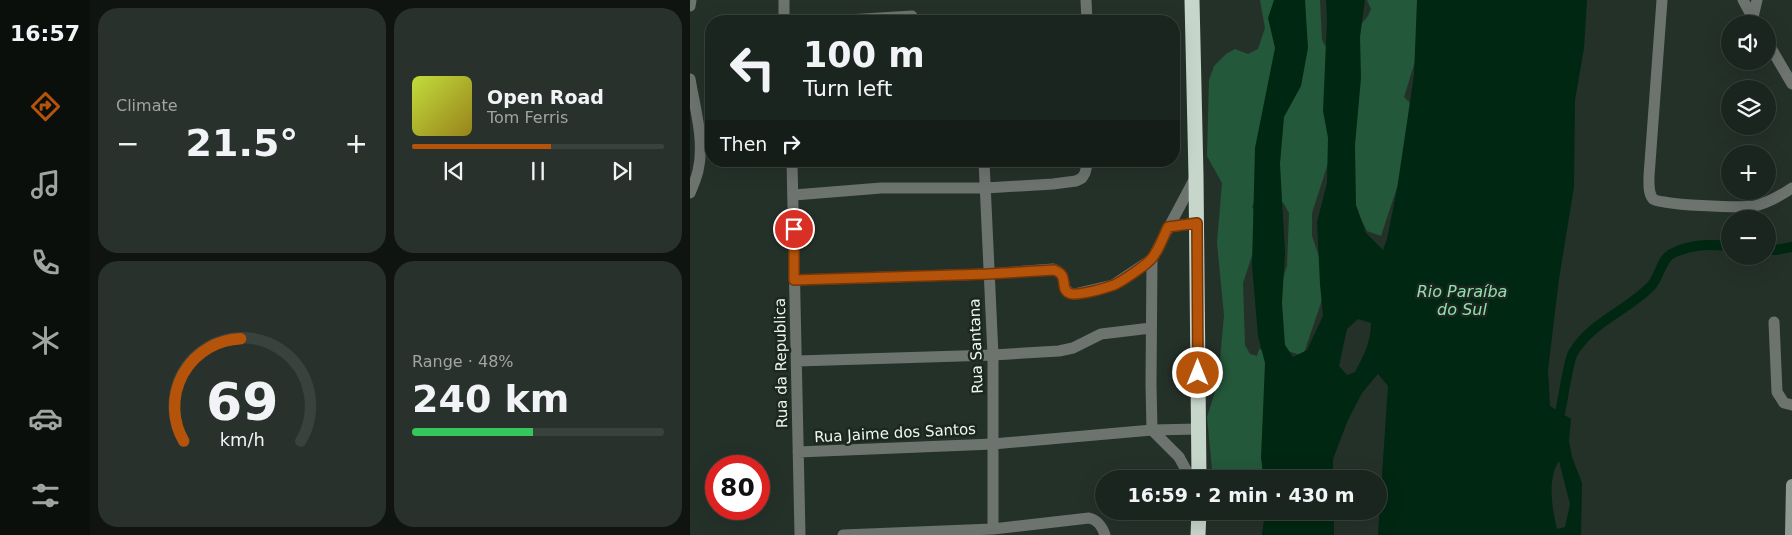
<!DOCTYPE html>
<meta charset="utf-8">
<style>
body{margin:0;font-family:"DejaVu Sans",sans-serif;background:#28312c;color:#f1f3f6;height:100vh;display:flex;flex-direction:column;font-size:19px;white-space:nowrap}
*{box-sizing:border-box;margin:0}
p{font-size:16px;color:#a0a5a4}
.icon{flex:none;width:28px;height:28px;fill:none;stroke:currentColor;stroke-width:2;stroke-linecap:round;stroke-linejoin:round}
.map{position:relative;flex:1;overflow:hidden}
.side{display:flex;flex-direction:column;gap:8px;padding:8px;background:#0f1411;width:600px}
.side>*{flex:none}
.banner{position:absolute;left:15px;top:15px;width:475px;height:152px;border-radius:20px;box-shadow:0 5px 20px #0002,0 0 0 1px #39423d;background:#1b251f;color:#f1f3f6;overflow:hidden}
.tools{position:absolute;left:1031px;top:15px;display:grid;gap:10px}
.tools a{display:grid;place-items:center;width:55px;height:55px;border-radius:50%;background:#1b251f;box-shadow:0 5px 20px #0002,0 0 0 1px #39423d;font-size:25px}
.speed{position:absolute;left:15px;top:455px;display:flex;gap:10px;font-size:25px;font-weight:700;text-align:center}
.speed>*{display:grid;place-content:center;width:65px;height:65px;border-radius:50%;background:#1b251f;box-shadow:0 5px 20px #0002,0 0 0 1px #39423d;line-height:1}
.speed .limit{border:8px solid #d22;background:#fff;color:#111}
.pin{position:absolute;display:grid;place-items:center;width:42px;height:42px;color:#fff;margin:-21px;border:2px solid #fff;border-radius:50%;box-shadow:0 1px 5px #0007}
.me{position:absolute;width:55px;margin:-28px;rotate:0deg;stroke-linejoin:round;filter:drop-shadow(0 0 4px #0008)}
.turn{display:flex;align-items:center;gap:18px;height:105px;padding:0 15px;font-size:22px}
.turn .icon{width:65px;height:65px;stroke-width:2.5}
.turn b{display:block;font-size:35px;line-height:42px}
.then{display:flex;align-items:center;height:48px;padding:0 15px;background:#0003;gap:10px;font-size:19px}
.big{font-size:38px;font-weight:700;line-height:1.1}
.side .tile{flex:1;display:flex;flex-direction:column;justify-content:center;gap:8px;min-width:0;padding:0 18px;border-radius:20px;background:#28312c}
.side .dial{align-items:center;gap:0}
.dial svg{height:130px;overflow:visible;fill:none;stroke:#39423d;stroke-width:7;stroke-linecap:round;text-anchor:middle}
.dial text{fill:#f1f3f6;stroke:none}
.song{display:flex;align-items:center;gap:15px}
.cover{width:60px;height:60px;border-radius:8px;background:linear-gradient(135deg,hsl(70 70% 55%),hsl(50 70% 35%))}
.played{height:5px;border-radius:2px;background:linear-gradient(90deg,#b45309 55%,#39423d 55%)}
.keys{display:flex;justify-content:space-around;direction:ltr}
.heat{display:flex;justify-content:space-between;align-items:center;font-size:28px;direction:ltr}
.charge{height:8px;border-radius:4px;background:linear-gradient(90deg,#34c759 48%,#39423d 0)}
.side .tiles{flex:1;display:grid;gap:8px;grid-template-columns:repeat(2,1fr)}
.trip{position:absolute;left:405px;top:470px;width:292px;height:50px;border-radius:25px;background:#1b251f;box-shadow:0 5px 20px #0002,0 0 0 1px #39423d;font-weight:700;line-height:50px;text-align:center}
main{display:flex;flex:1;min-height:0}
.tab-bar{display:flex;flex-direction:column;width:90px;justify-content:space-around;align-items:center;background:#0b0f0c;color:#a0a5a4}
.tab-bar .icon{width:35px;height:35px}
.tab-bar .on{color:#b45309}
.tab-bar b{font-size:22px;color:#f1f3f6}
.map>svg:first-child{display:block}
.green{fill:#24583a}
.water{fill:#002712;fill-rule:evenodd}
.lines{fill:none;stroke-linecap:round;stroke-linejoin:round}
.canal{stroke:#002712;stroke-width:10}
.street{stroke:#6d746f;stroke-width:11}
.secondary{stroke:#919b94;stroke-width:12}
.highway{stroke:#c6d6cb;stroke-width:15}
.route-casing{stroke:#753606;stroke-width:12}
.route{stroke:#b45309;stroke-width:9}
.labels{text-anchor:middle;dominant-baseline:central;stroke-width:5;stroke-linejoin:round;paint-order:stroke}
.street-label{font-size:15px;fill:#eef6f0;stroke:#1b271f}
.water-label{font-size:16px;font-style:italic;fill:#90e0ae;stroke:#1b271f}
</style>
<main>
<nav class="tab-bar">
<b>16:57</b>
<svg class="icon on" aria-label="directions" viewBox="0 0 24 24"><path d="M12 3l9 9-9 9-9-9zM9 14v-3h6M13 9l2 2-2 2"/></svg>
<svg class="icon" aria-label="music" viewBox="0 0 24 24"><path d="M9 18V5l10-2v13"/><circle cx="6" cy="18" r="3"/><circle cx="16" cy="16" r="3"/></svg>
<svg class="icon" aria-label="phone" viewBox="0 0 24 24"><path d="M5 4h4l2 5-3 2q2 4 5 5l2-3 5 2v4C11 20 4 13 5 4z"/></svg>
<svg class="icon" aria-label="climate" viewBox="0 0 24 24"><path d="M12 3v18M4 7l16 10M4 17L20 7"/></svg>
<svg class="icon" aria-label="car" viewBox="0 0 24 24"><path d="M5 17H2v-5l4-1 3-4h7l3 4 3 1v5h-3M9 17h6M6 11h13"/><circle cx="7" cy="17" r="2"/><circle cx="17" cy="17" r="2"/></svg>
<svg class="icon" aria-label="filters" viewBox="0 0 24 24"><path d="M4 7h16M4 17h16"/><circle cx="9" cy="7" r="2"/><circle cx="15" cy="17" r="2"/></svg>
</nav>
<section class="side">
<div class="tiles">
<div class="tile"><p>Climate</p>
<div class="heat"><a>−</a><b class="big">21.5°</b><a>+</a></div>
</div>
<div class="tile">
<div class="song"><i class="cover"></i><div><b>Open Road</b><p>Tom Ferris</p></div></div>
<div class="played"></div>
<div class="keys"><svg class="icon" aria-label="previous" viewBox="0 0 24 24"><path d="M18 5L8 12l10 7zM5 5v14"/></svg><svg class="icon" aria-label="pause" viewBox="0 0 24 24"><path d="M8 5v14M16 5v14"/></svg><svg class="icon" aria-label="next" viewBox="0 0 24 24"><path d="M6 5l10 7-10 7zM19 5v14"/></svg></div>
</div>
<div class="tile dial"><svg viewBox="0 0 100 80">
<path d="M14 69A42 42 0 1 1 86 69"/>
<path d="M14 69A42 42 0 0 1 49 6" stroke="#b45309"/>
<text x="50" y="56" font-size="32" font-weight="700">69</text>
<text x="50" y="72" font-size="11">km/h</text>
</svg></div>
<div class="tile"><p>Range · 48%</p><b class="big">240 km</b><div class="charge"></div></div>
</div>
</section>
<div class="map">
<svg width="1102" height="535" viewBox="0 0 1102 535">
<rect width="100%" height="100%" fill="#243129"/>
<path class="green" d="M570,0h60l2,40 5,9 16,-3 25,-30 3,-7 -4,-9h55l-5,55 -13,42 11,11 -11,58 -23,70 -14,-5 -23,-46 -12,-34 -20,62v23l12,35v23l-21,62 -21,-7 -11,-34 16,-49 2,-53 -5,-9 -12,-12 -16,3 -4,13 7,3v23l-16,49 2,62 5,9 7,2 2,-7 14,5 -12,125h-48l-6,-62 11,-35 6,-67 -7,-72 5,-60 -15,-27 2,-76 5,-14 12,-12 9,-5 13,5 10,-5 7,-21z"/>
<path class="water" d="M584,0h31l3,48 -7,38 -17,31 -4,47 5,88 -3,51 3,42 8,12 14,-7 16,-34 -3,-32 -3,-62 10,-39 1,-45 -5,-27 4,-91 -1,-20h39l-5,37 1,41 -6,67 1,60 10,28 17,17 4,-11 10,-50 17,-114 3,-75h170l-3,48 -9,52 -1,87 -15,92 -11,91 2,36 21,13 -2,22 3,16 10,26 -1,52h-203l10,-149 -10,-12 -16,19 -14,27 -15,39v20h-69l-3,-21 4,-95 -7,-27 -6,-71 3,-117 20,-100 -7,-30zM668,319l13,4c0,19 -7,32 -16,49l-8,3 -8,-9 8,-37zM869,461l11,43 -5,23 -8,2c-5,-21 -10,-50 2,-68z
M575,511h69v24h-72z"/>
<g class="lines">
<path class="canal" d="M1078,249l7,1 17,-3
M870,413c3,-13 8,-51 13,-60 18,-31 54,-42 78,-67 8,-8 10,-26 20,-32 20,-10 36,-10 59,-8"/>
<path class="street" d="M94,0v21
M396,0l1,21
M972,0l-13,176c0,8 -1,17 4,23 7,6 88,9 101,7 14,-3 26,-10 38,-18
M1053,0l13,24
M0,6l1,-6
M1063,17l4,-17
M142,21l80,-5
M1078,43l24,41
M0,79c5,29 15,63 8,92 -2,8 -5,15 -8,22
M102,161l8,374
M294,161l9,194v174
M104,195l87,-7h104l68,-4 23,-3 6,-3 3,-5 3,-12
M478,227l29,-4
M104,280l194,-6 65,-5c18,6 4,22 21,25l39,-9 39,-26
M1084,322l3,70 7,11 8,2
M107,361l196,-6 66,-4 14,-3 28,-14 50,-6
M108,452l195,-8 159,-14 46,-1
M501,479l-12,-22 -27,-27 -1,-46 1,-125 44,-83
M153,535l150,-6 96,-11c9,2 13,8 16,17"/>
<path class="secondary" d="M1101,535l1,-50"/>
<path class="highway" d="M502,0l4,175 3,304
M508,535l1,-24"/>
</g>
<g class="lines">
<defs>
<path id="route" d="M104,229v51l194,-6 66,-4c16,5 5,18 15,23 7,4 37,-5 45,-8 7,-3 34,-21 38,-27 7,-8 11,-21 16,-31l29,-4 1,150"/>
</defs>
<use href="#route" class="route-casing"/>
<use href="#route" class="route"/>
</g>
<g class="labels">
<g class="street-label">
<text transform="translate(286 346) rotate(-92)">Rua Santana</text>
<text transform="translate(91 363) rotate(-91)">Rua da Republica</text>
<text transform="translate(205 433) rotate(-3)">Rua Jaime dos Santos</text>
</g>
<g class="water-label">
<text x="772" y="291">Rio Paraíba<tspan x="772" dy="18">do Sul</tspan></text>
</g>
</g>
</svg>
<div class="tools">
<a><svg class="icon" aria-label="sound" viewBox="0 0 24 24"><path d="M4 9h4l5-4v14l-5-4H4zM17 9q2 3 0 6"/></svg></a>
<a><svg class="icon" aria-label="layers" viewBox="0 0 24 24"><path d="M12 4l9 5-9 5-9-5zM3 14l9 5 9-5"/></svg></a>
<a>+</a>
<a>−</a>
</div>
<div class="speed"><div class="limit">80</div></div>
<div class="pin" style="left:104px;top:229px;background:#d93025"><svg class="icon" aria-label="arrive" viewBox="0 0 24 24"><path d="M6 21V4h12l-3 4 3 4H6"/></svg></div>
<svg class="me" style="left:508px;top:373px" viewBox="-20 -20 40 40"><circle r="17" fill="#b45309" stroke="#fff" stroke-width="3"/><path d="M0-11L8 9 0 5-8 9z" fill="#fff"/></svg>
<div class="trip">16:59 · 2 min · 430 m</div>
<div class="banner">
<div class="turn"><svg class="icon" aria-label="left" viewBox="0 0 24 24"><path d="M17 20v-9H6M10 6l-5 5 5 5"/></svg><div><b>100 m</b>Turn left</div></div>
<div class="then">Then<svg class="icon" aria-label="right" viewBox="0 0 24 24"><path d="M7 20v-9h11M14 6l5 5-5 5"/></svg></div>
</div>
</div>
</main>
